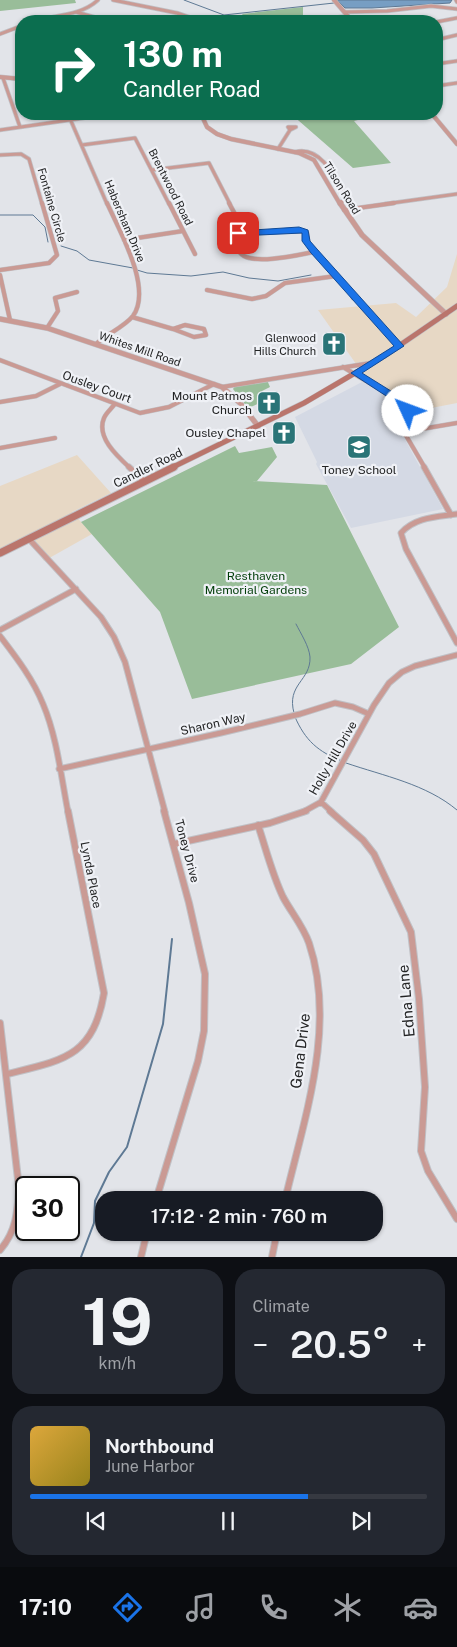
<!DOCTYPE html>
<meta charset="utf-8">
<style>
body{margin:0;font-family:"Public Sans",sans-serif;background:#242831;color:#f1f3f6;height:100vh;display:flex;flex-direction:column;font-size:19px;white-space:nowrap}
*{box-sizing:border-box;margin:0}
p{font-size:16px;color:#9ea1a6}
.icon{flex:none;width:28px;height:28px;fill:none;stroke:currentColor;stroke-width:2;stroke-linecap:round;stroke-linejoin:round}
.map{position:relative;height:1257px;overflow:hidden}
.panel{display:flex;flex-direction:column;gap:12px;padding:12px;background:#0d0f14;flex:1}
.panel>*{flex:none}
.banner{position:absolute;left:15px;top:15px;width:428px;height:105px;border-radius:20px;box-shadow:0 1px 4px #0004;background:#0b6e4f;color:#fff;overflow:hidden}
.speed{position:absolute;left:15px;top:1176px;display:flex;gap:10px;font-size:25px;font-weight:700;text-align:center}
.speed>*{display:grid;place-content:center;width:65px;height:65px;border-radius:50%;background:#171b24;box-shadow:0 1px 4px #0004;line-height:1}
.speed .limit{border:2px solid #111;border-radius:8px;background:#fff;color:#111}
.pin{position:absolute;display:grid;place-items:center;width:42px;height:42px;color:#fff;margin:-21px;border-radius:10px;box-shadow:0 2px 8px #0006}
.me{position:absolute;width:55px;margin:-28px;rotate:313deg;stroke-linejoin:round;filter:drop-shadow(0 0 4px #0008)}
.turn{display:flex;align-items:center;gap:18px;height:105px;padding:0 25px;font-size:22px}
.turn .icon{width:65px;height:65px;stroke-width:2.5}
.turn b{display:block;font-size:35px;line-height:42px}
.big{font-size:38px;font-weight:600;line-height:1.1}
.panel .card{flex:1;display:flex;flex-direction:column;justify-content:center;gap:8px;min-width:0;padding:0 18px;border-radius:20px;background:#242831}
.panel .dial{align-items:center;gap:0}
.dial b{font-size:65px;line-height:1}
.song{display:flex;align-items:center;gap:15px}
.cover{width:60px;height:60px;border-radius:8px;background:linear-gradient(135deg,hsl(40 70% 55%),hsl(50 70% 35%))}
.played{height:5px;border-radius:2px;background:linear-gradient(90deg,#1a73e8 70%,#363941 70%)}
.keys{display:flex;justify-content:space-around;direction:ltr}
.heat{display:flex;justify-content:space-between;align-items:center;font-size:28px;direction:ltr}
.panel .tiles{flex:1;display:grid;gap:12px;grid-template-columns:1fr 1fr}
.card:last-child{grid-column:span 2}
.trip{position:absolute;left:95px;top:1191px;width:288px;height:50px;border-radius:20px;background:#171b24;box-shadow:0 1px 4px #0004;font-weight:600;line-height:50px;text-align:center}
.tab-bar{display:flex;height:80px;justify-content:space-around;align-items:center;background:#090b0e;color:#9ea1a6}
.tab-bar .icon{width:35px;height:35px}
.tab-bar .on{color:#1a73e8}
.tab-bar b{font-size:22px;color:#f1f3f6}
.map>svg:first-child{display:block}
.commercial{fill:#e7d8c5}
.built{fill:#d4d9e4}
.green{fill:#99bd99}
.water{fill:#779ec3;stroke:#5e7994}
.lines{fill:none;stroke-linecap:round;stroke-linejoin:round}
.stream-far1{stroke:#5e7994;stroke-width:1}
.stream{stroke:#5e7994;stroke-width:2}
.minor-far3-casing{stroke:#c0c1c6;stroke-width:4.5}
.minor-far2-casing{stroke:#c0c1c6;stroke-width:5}
.minor-far1-casing{stroke:#c0c1c6;stroke-width:7}
.minor-casing{stroke:#c0c1c6;stroke-width:8}
.tertiary-far1-casing{stroke:#c0c1c6;stroke-width:5}
.tertiary-casing{stroke:#c0c1c6;stroke-width:6}
.secondary-far1-casing{stroke:#c0c1c6;stroke-width:6}
.secondary-casing{stroke:#c0c1c6;stroke-width:9}
.minor-far3{stroke:#ca9a94;stroke-width:3}
.minor-far2{stroke:#ca9a94;stroke-width:4}
.minor-far1{stroke:#ca9a94;stroke-width:5}
.minor{stroke:#ca9a94;stroke-width:6}
.tertiary-far1{stroke:#ca9a94;stroke-width:4}
.tertiary{stroke:#ca9a94;stroke-width:5}
.secondary-far1{stroke:#ba756c;stroke-width:5}
.secondary{stroke:#ba756c;stroke-width:7}
.route{fill:#1a73e8;stroke:#114b97}
.labels{text-anchor:middle;dominant-baseline:central;stroke-width:4.5;stroke-linejoin:round;paint-order:stroke}
.far-street-label{font-size:11px;fill:#232425;stroke:#eff1f6}
.far-poi-label{font-size:11px;fill:#232425;stroke:#eff1f6;text-anchor:end}
.street-label{font-size:12px;fill:#232425;stroke:#eff1f6}
.poi-label{font-size:12px;fill:#232425;stroke:#eff1f6;text-anchor:end}
.park-label{font-size:12px;fill:#003d08;stroke:#eff1f6}
.near-street-label{font-size:15px;fill:#232425;stroke:#eff1f6}
</style>
<div class="map">
<svg width="457" height="1257" viewBox="0 0 457 1257">
<rect width="100%" height="100%" fill="#e2e4e9"/>
<path class="commercial" d="M457,254v149l-36,7 -55,-32 -48,-68 78,-7 20,14 31,-30z
M77,455l34,38 -39,19 20,22 -48,27 -13,-22 -31,15v-68z"/>
<path class="built" d="M362,382l42,24v4l-7,11v4l46,84 -92,19 -35,-64 1,-2 -22,-45z"/>
<path class="green" d="M0,0h75l1,3 -76,8z
M303,7v14h-56l-5,-7z
M291,114h90l-27,7 37,42 -38,5z
M267,380l3,7 -10,5 9,9 -8,4 -1,-2 -12,5 -15,-19 2,-3z
M235,446l4,7 33,-6 5,10 -20,24h-5l-12,-24 12,24 75,4 72,142 -48,37 -159,35 -32,-87 -79,-90z"/>
<path class="water" d="M337,0h115l-2,3 -78,5h-27z"/>
<g class="lines">
<path class="stream-far1" d="M184,0l40,15 110,-12
M0,215h33l12,12 3,15
M61,246l16,5 12,9 44,8
M137,270l10,3 44,3 32,-4 26,6 29,3 33,-6
M294,713c-8,-29 17,-32 16,-56 -1,-11 -9,-23 -14,-33
M295,717c10,23 23,35 47,44
M346,763c38,13 80,21 111,47"/>
<path class="stream" d="M81,1257l13,-34 1,-22 14,-29 18,-25 36,-123 9,-85"/>
<defs>
<path id="minor-far3" d="M113,0l64,13 23,8
M456,0l1,2
M76,12l32,9
M345,12l42,-1 44,-5 26,3
M316,20l32,-4
M33,21c22,-6 48,-5 65,-21
M436,22l21,-4
M0,34l21,-8
M436,40l21,-5
M436,64l21,-3
M3,78l17,49
M436,86l21,-3
M71,121l36,83
M288,127h8l-6,3z
M0,130l111,-16
M82,145l53,-7 34,66
M278,149l12,-19
M295,152c27,-7 42,29 53,48l-8,2
M0,155l21,-1 8,5 13,45
M152,170l57,-7 21,41
M385,204l72,-10"/>
<path id="minor-far2" d="M169,203l26,51
M229,203l8,15
M344,210l50,-7
M124,240l59,-9
M314,252c-17,3 -55,12 -70,4 -7,-4 -10,-13 -12,-20l9,-3 63,-2 3,2 1,10 43,49
M0,270l49,-7 8,-8 -15,-52
M0,275l10,45
M207,290l45,9 14,-3 19,-13 51,-7
M357,299l-4,-1 -2,-6 48,54
M132,317l41,12
M185,325l19,4 2,6 -12,2 -21,-8z
M47,328l11,-17 -3,-13 22,-6
M96,344c11,-10 28,-17 37,-28 20,-28 -14,-86 -26,-113
M0,360l140,53 29,-6 45,-23
M343,367l63,38 2,6 -7,8v8l24,41
M222,387l149,-24
M0,402l36,-6 24,-12
M114,405c-3,4 -8,8 -10,13 -8,19 13,38 26,50
M404,432l53,-9
M0,448l55,-10"/>
<path id="minor-far1" d="M129,467l15,14
M424,467l27,48
M457,514c-20,3 -42,3 -56,19l5,16 51,94
M29,539l72,78 13,20 11,25 40,150
M0,630l76,-41
M0,636c16,21 33,43 43,68 14,33 18,72 25,108
M59,769l162,-36 79,-19 35,-11 18,4 16,7
M321,802l11,10
M303,812l18,-10 53,-97 15,-22 13,-11 13,-6 42,-11"/>
<path id="minor" d="M330,811l33,29 11,14 37,78 8,67 6,88 -4,64 7,20 29,48
M258,825c8,24 14,49 25,72 8,15 20,29 26,46 28,83 -5,176 -24,257
M174,844l96,-21 36,-12
M0,1023l19,165c-1,23 -3,44 -19,62
M7,1074c57,-14 86,-17 97,-81l-36,-182
M156,1200l42,-139 6,-30 1,-57 -16,-71 -25,-92
M141,1257l6,-25
M272,1257l5,-25"/>
<path id="tertiary-far1" d="M334,0l18,21
M0,77l21,2
M201,114l6,13 10,7 14,5 68,14 15,7 26,44
M432,114l25,30"/>
<path id="tertiary" d="M340,203l22,32 84,79
M0,319l47,9 175,59 18,16 18,23"/>
<path id="secondary-far1" d="M171,468l133,-65 80,-47 73,-50"/>
<path id="secondary" d="M0,553l174,-86"/>
</defs>
<use href="#minor-far3" class="minor-far3-casing"/>
<use href="#minor-far2" class="minor-far2-casing"/>
<use href="#minor-far1" class="minor-far1-casing"/>
<use href="#minor" class="minor-casing"/>
<use href="#tertiary-far1" class="tertiary-far1-casing"/>
<use href="#tertiary" class="tertiary-casing"/>
<use href="#secondary-far1" class="secondary-far1-casing"/>
<use href="#secondary" class="secondary-casing"/>
<use href="#minor-far3" class="minor-far3"/>
<use href="#minor-far2" class="minor-far2"/>
<use href="#minor-far1" class="minor-far1"/>
<use href="#minor" class="minor"/>
<use href="#tertiary-far1" class="tertiary-far1"/>
<use href="#tertiary" class="tertiary"/>
<use href="#secondary-far1" class="secondary-far1"/>
<use href="#secondary" class="secondary"/>
</g>
<path class="route" d="M299,227l9,3 2,11 7,8 87,97 -42,27 45,28 6,10 -2,2h-6l-5,-8 -49,-32 43,-27 -83,-93 -9,-12v-8l-64,3 -4,-3 4,-2z"/>
<defs>
<symbol id="church-square" viewBox="-11 -11 22 22"><rect x="-9" y="-9" width="18" height="18" rx="4" fill="#2a7477" stroke="#eff1f6"/><path d="M-1.2-6h2.4v3.5h3.3v2.4h-3.3V6h-2.4V-.1h-3.3v-2.4h3.3Z" fill="#fff"/></symbol>
<symbol id="school-square" viewBox="-11 -11 22 22"><rect x="-9" y="-9" width="18" height="18" rx="4" fill="#2a7477" stroke="#eff1f6"/><path d="M0-5L7-2L0 1L-7-2ZM-4 1L0 2.5L4 1V4Q0 6-4 4Z" fill="#fff"/></symbol>
</defs>
<g fill-rule="evenodd">
<use href="#church-square" x="320" y="330" width="28" height="28"/>
<use href="#church-square" x="255" y="389" width="28" height="28"/>
<use href="#church-square" x="270" y="419" width="28" height="28"/>
<use href="#school-square" x="345" y="433" width="28" height="28"/>
</g>
<g class="labels">
<g class="far-street-label">
<text transform="translate(171 187) rotate(63)">Brentwood Road</text>
<text transform="translate(342 188) rotate(58)">Tilson Road</text>
<text transform="translate(52 205) rotate(74)">Fontaine Circle</text>
<text transform="translate(125 221) rotate(67)">Habersham Drive</text>
<text transform="translate(140 349) rotate(19)">Whites Mill Road</text>
</g>
<g class="far-poi-label">
<text x="316" y="338">Glenwood<tspan x="316" dy="13">Hills Church</tspan></text>
</g>
<g class="street-label">
<text transform="translate(97 387) rotate(20)">Ousley Court</text>
<text transform="translate(148 468) rotate(-26)">Candler Road</text>
<text transform="translate(213 724) rotate(-13)">Sharon Way</text>
<text transform="translate(333 758) rotate(-60)">Holly Hill Drive</text>
<text transform="translate(187 851) rotate(75)">Toney Drive</text>
<text transform="translate(91 875) rotate(79)">Lynda Place</text>
</g>
<g class="poi-label">
<text x="252" y="396">Mount Patmos<tspan x="252" dy="14">Church</tspan></text>
<text x="266" y="433">Ousley Chapel</text>
<text x="359" y="470" text-anchor="middle">Toney School</text>
</g>
<g class="park-label">
<text x="256" y="576">Resthaven<tspan x="256" dy="14">Memorial Gardens</tspan></text>
</g>
<g class="near-street-label">
<text transform="translate(406 1001) rotate(-95)">Edna Lane</text>
<text transform="translate(300 1051) rotate(-83)">Gena Drive</text>
</g>
</g>
</svg>
<div class="speed"><div class="limit">30</div></div>
<div class="pin" style="left:238px;top:233px;background:#d93025"><svg class="icon" aria-label="arrive" viewBox="0 0 24 24"><path d="M6 21V4h12l-3 4 3 4H6"/></svg></div>
<svg class="me" style="left:408px;top:411px" viewBox="-20 -20 40 40"><circle r="19" fill="#fff"/><path d="M0-13L10 11 0 6-10 11z" fill="#1a73e8"/></svg>
<div class="trip">17:12 · 2 min · 760 m</div>
<div class="banner">
<div class="turn"><svg class="icon" aria-label="right" viewBox="0 0 24 24"><path d="M7 20v-9h11M14 6l5 5-5 5"/></svg><div><b>130 m</b>Candler Road</div></div>
</div>
</div>
<section class="panel">
<div class="tiles">
<div class="card dial"><b>19</b><p>km/h</p></div>
<div class="card"><p>Climate</p>
<div class="heat"><a>−</a><b class="big">20.5°</b><a>+</a></div>
</div>
<div class="card">
<div class="song"><i class="cover"></i><div><b>Northbound</b><p>June Harbor</p></div></div>
<div class="played"></div>
<div class="keys"><svg class="icon" aria-label="previous" viewBox="0 0 24 24"><path d="M18 5L8 12l10 7zM5 5v14"/></svg><svg class="icon" aria-label="pause" viewBox="0 0 24 24"><path d="M8 5v14M16 5v14"/></svg><svg class="icon" aria-label="next" viewBox="0 0 24 24"><path d="M6 5l10 7-10 7zM19 5v14"/></svg></div>
</div>
</div>
</section>
<nav class="tab-bar">
<b>17:10</b>
<svg class="icon on" aria-label="directions" viewBox="0 0 24 24"><path d="M12 3l9 9-9 9-9-9zM9 14v-3h6M13 9l2 2-2 2"/></svg>
<svg class="icon" aria-label="music" viewBox="0 0 24 24"><path d="M9 18V5l10-2v13"/><circle cx="6" cy="18" r="3"/><circle cx="16" cy="16" r="3"/></svg>
<svg class="icon" aria-label="phone" viewBox="0 0 24 24"><path d="M5 4h4l2 5-3 2q2 4 5 5l2-3 5 2v4C11 20 4 13 5 4z"/></svg>
<svg class="icon" aria-label="climate" viewBox="0 0 24 24"><path d="M12 3v18M4 7l16 10M4 17L20 7"/></svg>
<svg class="icon" aria-label="car" viewBox="0 0 24 24"><path d="M5 17H2v-5l4-1 3-4h7l3 4 3 1v5h-3M9 17h6M6 11h13"/><circle cx="7" cy="17" r="2"/><circle cx="17" cy="17" r="2"/></svg>
</nav>
